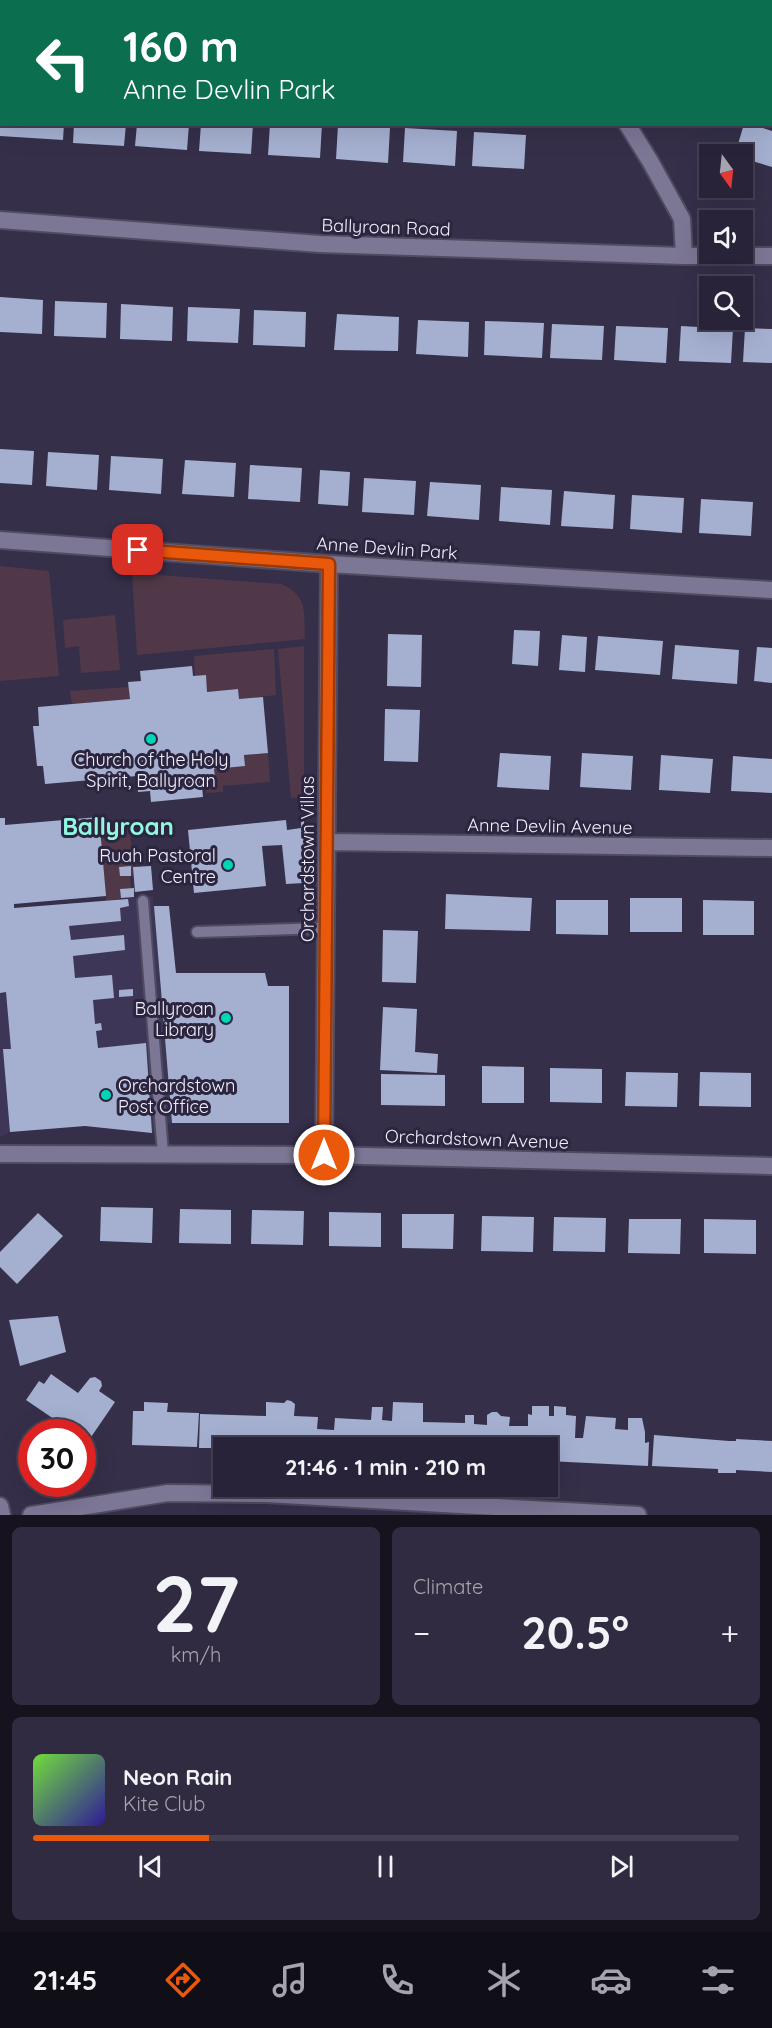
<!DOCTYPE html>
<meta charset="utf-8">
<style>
body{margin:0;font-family:Quicksand,sans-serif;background:#302b40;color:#f1f3f6;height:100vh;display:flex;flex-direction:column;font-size:22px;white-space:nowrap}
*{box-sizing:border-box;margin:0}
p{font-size:20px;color:#a5a4ae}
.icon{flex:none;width:33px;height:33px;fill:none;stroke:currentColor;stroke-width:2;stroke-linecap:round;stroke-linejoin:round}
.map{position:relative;height:1515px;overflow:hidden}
.details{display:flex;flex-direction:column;gap:12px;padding:12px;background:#16131f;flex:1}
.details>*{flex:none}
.top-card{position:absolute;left:0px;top:0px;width:772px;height:126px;box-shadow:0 6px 24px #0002,0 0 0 2px #444053;background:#0b6e4f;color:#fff;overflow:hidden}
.needle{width:39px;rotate:165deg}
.controls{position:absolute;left:699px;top:144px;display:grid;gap:12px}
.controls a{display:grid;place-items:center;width:54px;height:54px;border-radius:0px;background:#282338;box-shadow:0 6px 24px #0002,0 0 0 2px #444053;font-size:30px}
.speed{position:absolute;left:18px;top:1419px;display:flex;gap:12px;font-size:30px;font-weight:700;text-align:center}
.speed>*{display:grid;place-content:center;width:78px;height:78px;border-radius:50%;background:#282338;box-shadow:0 6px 24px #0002,0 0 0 2px #444053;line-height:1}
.speed .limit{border:9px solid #d22;background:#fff;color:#111}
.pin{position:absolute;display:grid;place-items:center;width:51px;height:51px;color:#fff;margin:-26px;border-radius:12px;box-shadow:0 3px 9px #0006}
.me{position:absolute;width:66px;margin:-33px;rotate:0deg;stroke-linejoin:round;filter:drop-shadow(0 0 4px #0008)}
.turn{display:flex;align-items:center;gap:21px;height:126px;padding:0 24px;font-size:27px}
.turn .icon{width:78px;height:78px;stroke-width:2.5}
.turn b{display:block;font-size:42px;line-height:51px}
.big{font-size:45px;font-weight:700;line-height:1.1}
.details .card{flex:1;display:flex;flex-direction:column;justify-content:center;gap:9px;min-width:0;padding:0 21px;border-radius:9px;background:#302b40}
.details .dial{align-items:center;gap:0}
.dial b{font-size:78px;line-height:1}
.song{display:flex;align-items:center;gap:18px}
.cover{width:72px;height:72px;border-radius:9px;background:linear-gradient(135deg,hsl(100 70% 55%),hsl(250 70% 35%))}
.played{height:6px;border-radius:3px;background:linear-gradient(90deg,#ea580c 25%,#444053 25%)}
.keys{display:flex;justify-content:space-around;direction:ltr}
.heat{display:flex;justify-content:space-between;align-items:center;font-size:33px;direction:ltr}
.details .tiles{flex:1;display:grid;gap:12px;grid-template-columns:1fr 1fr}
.card:last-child{grid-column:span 2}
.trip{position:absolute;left:213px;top:1437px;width:345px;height:60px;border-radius:0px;background:#282338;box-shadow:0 6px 24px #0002,0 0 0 2px #444053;font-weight:700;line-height:60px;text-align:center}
.dock{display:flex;height:96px;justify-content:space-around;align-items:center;background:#100e16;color:#a5a4ae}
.dock .icon{width:42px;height:42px}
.dock .active{color:#ea580c}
.dock b{font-size:27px;color:#f1f3f6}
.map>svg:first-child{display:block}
.built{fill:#3e3657}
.green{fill:#513848}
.building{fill:#a5b0d1}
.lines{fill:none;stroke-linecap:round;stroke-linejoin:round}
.service-casing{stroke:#504b60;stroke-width:14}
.minor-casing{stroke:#504b60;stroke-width:20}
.tertiary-casing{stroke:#504b60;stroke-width:20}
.secondary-casing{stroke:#504b60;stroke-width:20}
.service{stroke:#7d7796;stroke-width:10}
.minor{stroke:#7d7796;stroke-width:16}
.tertiary{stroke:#7d7796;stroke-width:16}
.secondary{stroke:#7d7796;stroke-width:16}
.route-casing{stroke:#983908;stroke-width:15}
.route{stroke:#ea580c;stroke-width:10}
.poi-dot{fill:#01d5b7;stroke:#2b253f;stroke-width:2}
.labels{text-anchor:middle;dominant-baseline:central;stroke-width:6;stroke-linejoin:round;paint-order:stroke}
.street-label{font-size:18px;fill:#f1effc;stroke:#2b253f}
.poi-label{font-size:18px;fill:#f1effc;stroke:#2b253f;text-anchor:end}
.district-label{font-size:24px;font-weight:bold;fill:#93f7e0;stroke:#2b253f}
</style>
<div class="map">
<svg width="772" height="1515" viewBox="0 0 772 1515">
<rect width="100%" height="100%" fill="#352f4a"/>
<path class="built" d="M153,896l19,227 -11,4 1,4 -10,2 -67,-7 -75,6 -10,5v-227z"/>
<path class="green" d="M0,566l49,5 10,105 -59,5z
M132,573l149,11c27,11 23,30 24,55l-168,16z
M115,615l5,55 -39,3 -2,-27 -14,2 -2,-28z
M304,646v151l-13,1 -13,-149z
M274,649l2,46 -37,4 -1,-10 -31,3 -1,-17 -11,1 -1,-20z
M129,687l1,12 -58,5 -2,-13z
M268,753l2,29 -47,4v6l-17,1 -1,-7 11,-1 -2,-16 31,-3v-11z
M129,819l5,57h-4l1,12 -11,1 1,9 -2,1 -13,2 -7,-79z"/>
<path class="building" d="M0,124h64l-1,16 -63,-4z
M74,124h52l-2,22 -51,-3z
M137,124h52l-2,26 -52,-4z
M201,124h52l-2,30 -52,-3z
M270,124h52l-2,34 -52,-3z
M744,124h7l21,7v36l-30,-9v-4h-7z
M338,125l52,3 -2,35 -52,-4z
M405,128l52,3 -2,35 -52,-4z
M474,132l52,3 -2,34 -52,-3z
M0,297l43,3 -1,34 -42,-2z
M55,301l52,2 -1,35 -52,-2z
M121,304l52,3 -1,34 -52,-2z
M188,307l52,2 -2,34 -51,-2z
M254,310l52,2 -1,35 -52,-2z
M337,314l62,3 -1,34 -64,-1z
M418,320l51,2 -1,35 -52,-3z
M485,321l59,2 -2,35 -58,-3z
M552,324l52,2 -2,34 -52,-2z
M616,326l52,2 -2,35 -52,-3z
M681,326l52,3 -2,34 -52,-2z
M745,328l27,1v34l-29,-1z
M0,449l34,2 -2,34 -32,-2z
M48,452l51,3 -2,35 -51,-4z
M111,456l52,3 -2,35 -52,-4z
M185,460l51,3 -2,34 -52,-3z
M250,465l52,3 -2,34 -52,-3z
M320,470l30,2 -2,34 -30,-2z
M364,478l52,3 -2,34 -52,-3z
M430,482l51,3 -2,35 -52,-4z
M501,487l51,3 -2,35 -51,-4z
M564,491l51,4 -2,34 -52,-3z
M632,495l52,3 -2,35 -52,-4z
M701,499l52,3 -2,34 -52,-3z
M514,630l26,1 -2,35 -26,-2z
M388,634l34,1 -1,52 -34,-1z
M562,635l25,2 -2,35 -26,-2z
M598,636l65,5 -3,34 -65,-5z
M675,645l64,5 -2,34 -65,-5z
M757,647l15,1v35l-18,-2z
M192,666l1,10 13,-1 1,17 31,-3 1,10 24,-2 5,56 -24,2 1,11 -31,3 2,16 -14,1 1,11 -52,5 -1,-11 -12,1 -1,-16 -92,8 -2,-18h-6l-4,-40h6l-1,-19 92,-8 -2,-17 13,-1 -1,-10z
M385,709l35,1 -2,52 -34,-1z
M500,753l51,3 -2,34 -52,-3z
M582,753l51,3 -2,34 -51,-3z
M661,755l52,4 -3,34 -51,-3z
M733,756l39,3v34l-41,-2z
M99,817l7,79 -92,8v4l114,-9 1,7 -9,2 1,13 -52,5 2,14 53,-5 1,15 -52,6 2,22 37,-3 2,23 -21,2 2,24 6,-1 1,7 -6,1 2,17 48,-5 6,90 -67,-7 -75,6 -7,-83h8l-5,-57 -6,1v-175h5v7z
M304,818v65l-18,1 -4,-39 -20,1 4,40 -72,7 -6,-63 98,-10 1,10 14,-2v-9z
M131,866v10h-11l-1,-9z
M151,866l2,24 -18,2 -2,-25z
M134,888v9l-13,1 -1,-9z
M446,894l86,4 -2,33 -85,-2z
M630,898h52v34h-52z
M556,900h52v35l-52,-1z
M703,900l51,1v34h-51z
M154,906h15l7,67h89l3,13h21v137h-117z
M383,930l35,1 -2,52 -34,-1z
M133,989v7l-14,1v-7z
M383,1007l34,2 -2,43 23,2 -1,19 -57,-3z
M482,1066l42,1v36h-42z
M550,1068l52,1v34l-52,-1z
M626,1072l52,1 -1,34 -52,-1z
M700,1072l51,1v34l-52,-1z
M381,1074l64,1v31l-64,-1z
M101,1207l52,1 -1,35 -52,-2z
M180,1209l51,1v34l-52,-1z
M252,1210l52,1 -1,34 -52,-1z
M329,1212l52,1v34l-52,-1z
M38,1213l25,23 -46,48 -17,-17v-15z
M402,1214h52l-1,35 -51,-1z
M482,1216l52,1 -1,35 -52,-1z
M554,1217l52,1 -1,34 -52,-1z
M629,1219h52l-1,35 -52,-1z
M704,1219l52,1v34l-52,-1z
M58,1316l8,36 -46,14 -11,-46z
M51,1374l27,19 12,-15 5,-1 6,4 1,5 -3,5 16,11 -28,41 -5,-4v-7h-9l-47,-32 13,-19 5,3z
M287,1400l4,1 4,3 -1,12 24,1 -1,12 17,1 1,-12 36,2 1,-13h11l-1,13 10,1 1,-19 30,1v19l42,1v-8h9v9l13,1v-10l5,-3h5l4,4 9,1 -1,9h19v-12l4,1v-9h17v10h5v-10l12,1v8l10,1 -1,22h8l3,-22 30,2 -1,11 13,1v-12h14l3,14v11l4,-1 -1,24 -100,-5v-13h-349l1,-34 66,2v-14l18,1z
M144,1402l24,1 -1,9 32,1 -2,34 -65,-2 1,-34h11z
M654,1435l75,6h7v-2l36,2v31l-36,-2v3h-18v-4l-66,-3z"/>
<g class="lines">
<defs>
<path id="service" d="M143,901l20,253
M197,932l129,-4"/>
<path id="minor" d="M540,0l1,2
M627,124l23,37 32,58 2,37
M0,540l329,24 443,26
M327,842l445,6
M0,1154l324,1 448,11
M324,1155l5,-591
M31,1515l137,-22 98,1 372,21"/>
<path id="tertiary" d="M0,1506l2,9"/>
<path id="secondary" d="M0,220l320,24 364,12h88"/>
</defs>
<use href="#service" class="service-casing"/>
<use href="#minor" class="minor-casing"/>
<use href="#tertiary" class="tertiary-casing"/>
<use href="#secondary" class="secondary-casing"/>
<use href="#service" class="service"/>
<use href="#minor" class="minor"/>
<use href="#tertiary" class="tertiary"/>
<use href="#secondary" class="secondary"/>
</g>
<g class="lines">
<defs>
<path id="route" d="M138,550l191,14 -5,591"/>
</defs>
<use href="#route" class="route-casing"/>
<use href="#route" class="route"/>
</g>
<g class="poi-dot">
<circle cx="151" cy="739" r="6"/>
<circle cx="228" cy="865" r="6"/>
<circle cx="226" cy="1018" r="6"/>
<circle cx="106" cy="1095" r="6"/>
</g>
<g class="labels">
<g class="street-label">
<text transform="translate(386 227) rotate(2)">Ballyroan Road</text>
<text transform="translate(387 548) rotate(4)">Anne Devlin Park</text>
<text transform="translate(550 826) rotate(1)">Anne Devlin Avenue</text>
<text transform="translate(307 859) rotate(-90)">Orchardstown Villas</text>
<text transform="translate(477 1139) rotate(2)">Orchardstown Avenue</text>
</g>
<g class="poi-label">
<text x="151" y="759" text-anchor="middle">Church of the Holy<tspan x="151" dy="21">Spirit, Ballyroan</tspan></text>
<text x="216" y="855">Ruah Pastoral<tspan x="216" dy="21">Centre</tspan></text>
<text x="214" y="1008">Ballyroan<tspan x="214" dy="21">Library</tspan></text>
<text x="118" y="1085" text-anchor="start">Orchardstown<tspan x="118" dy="21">Post Office</tspan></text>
</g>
<g class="district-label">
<text x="118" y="826">Ballyroan</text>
</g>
</g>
</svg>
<div class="controls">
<a><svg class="needle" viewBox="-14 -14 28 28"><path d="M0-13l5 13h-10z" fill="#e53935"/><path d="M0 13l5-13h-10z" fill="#a5a4ae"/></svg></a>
<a><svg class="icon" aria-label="sound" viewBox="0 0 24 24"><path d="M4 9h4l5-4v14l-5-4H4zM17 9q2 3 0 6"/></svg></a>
<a><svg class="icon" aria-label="search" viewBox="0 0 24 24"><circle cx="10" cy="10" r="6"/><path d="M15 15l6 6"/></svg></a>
</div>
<div class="speed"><div class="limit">30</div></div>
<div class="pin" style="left:138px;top:550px;background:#d93025"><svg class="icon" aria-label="arrive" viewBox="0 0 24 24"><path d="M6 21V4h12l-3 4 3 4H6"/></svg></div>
<svg class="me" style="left:324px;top:1155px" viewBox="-20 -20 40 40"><circle r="17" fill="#ea580c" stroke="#fff" stroke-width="3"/><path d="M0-11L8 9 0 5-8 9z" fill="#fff"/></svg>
<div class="trip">21:46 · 1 min · 210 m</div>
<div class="top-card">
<div class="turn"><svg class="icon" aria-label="left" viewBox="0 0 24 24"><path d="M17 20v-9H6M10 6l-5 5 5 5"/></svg><div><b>160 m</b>Anne Devlin Park</div></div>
</div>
</div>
<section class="details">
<div class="tiles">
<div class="card dial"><b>27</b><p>km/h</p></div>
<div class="card"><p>Climate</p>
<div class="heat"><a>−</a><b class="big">20.5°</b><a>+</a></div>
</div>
<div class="card">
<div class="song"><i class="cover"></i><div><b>Neon Rain</b><p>Kite Club</p></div></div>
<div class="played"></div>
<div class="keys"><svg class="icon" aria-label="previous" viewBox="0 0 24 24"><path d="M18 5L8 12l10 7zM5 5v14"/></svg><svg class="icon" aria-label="pause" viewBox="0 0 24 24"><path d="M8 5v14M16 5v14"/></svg><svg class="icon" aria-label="next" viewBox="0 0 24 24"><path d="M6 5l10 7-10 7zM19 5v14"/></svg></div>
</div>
</div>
</section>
<nav class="dock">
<b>21:45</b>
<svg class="icon active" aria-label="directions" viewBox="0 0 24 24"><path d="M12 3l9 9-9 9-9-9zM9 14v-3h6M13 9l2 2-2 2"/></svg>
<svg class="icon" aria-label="music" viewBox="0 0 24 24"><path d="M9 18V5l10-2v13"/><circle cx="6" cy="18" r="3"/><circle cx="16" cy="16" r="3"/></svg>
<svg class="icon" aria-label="phone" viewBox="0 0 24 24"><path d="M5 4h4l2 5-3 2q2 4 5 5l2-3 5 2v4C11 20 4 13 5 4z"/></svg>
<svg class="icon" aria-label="climate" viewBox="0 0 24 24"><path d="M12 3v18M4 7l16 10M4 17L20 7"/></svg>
<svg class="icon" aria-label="car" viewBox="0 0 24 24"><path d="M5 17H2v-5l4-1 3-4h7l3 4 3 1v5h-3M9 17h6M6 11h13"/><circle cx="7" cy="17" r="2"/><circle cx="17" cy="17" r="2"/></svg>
<svg class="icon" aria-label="filters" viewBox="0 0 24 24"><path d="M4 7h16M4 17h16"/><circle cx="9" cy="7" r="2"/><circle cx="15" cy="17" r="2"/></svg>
</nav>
